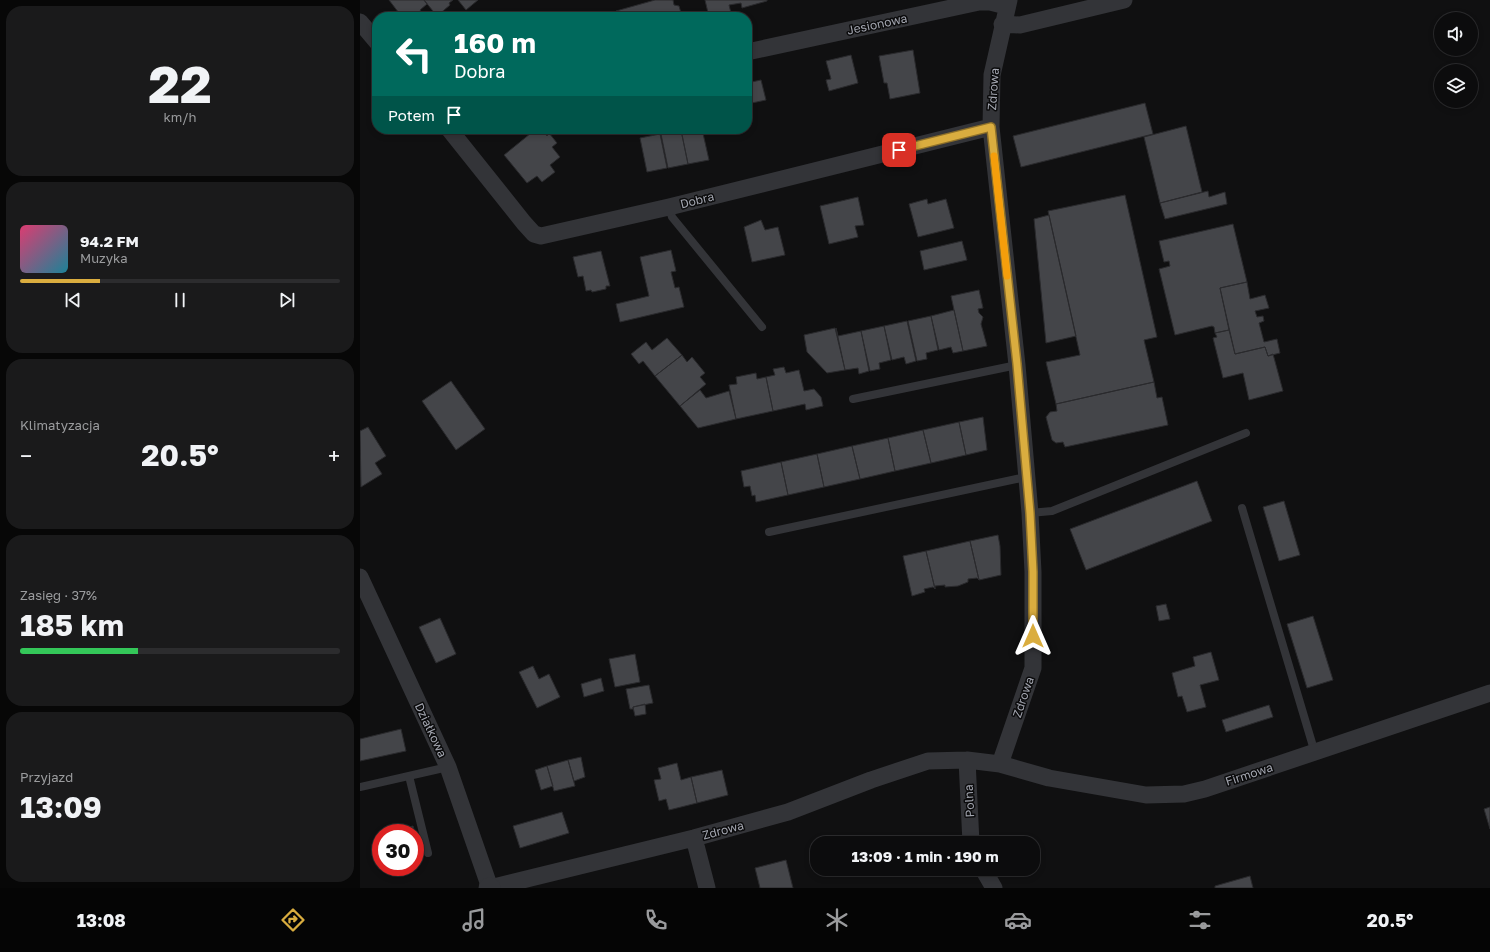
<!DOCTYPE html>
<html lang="pl">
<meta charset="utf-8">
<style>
body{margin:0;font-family:"Golos Text",sans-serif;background:#1a1a1b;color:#f1f3f6;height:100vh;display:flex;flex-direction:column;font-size:15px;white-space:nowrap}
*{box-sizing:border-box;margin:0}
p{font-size:13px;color:#9a9b9d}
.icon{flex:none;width:22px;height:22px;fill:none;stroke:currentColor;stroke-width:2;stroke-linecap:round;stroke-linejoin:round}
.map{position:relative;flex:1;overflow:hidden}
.side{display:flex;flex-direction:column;gap:6px;padding:6px;background:#070707;width:360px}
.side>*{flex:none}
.top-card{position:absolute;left:12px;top:12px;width:380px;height:122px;border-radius:16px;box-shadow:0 2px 6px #0003,0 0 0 1px #2c2c2e;background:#00695c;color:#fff;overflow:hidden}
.tools{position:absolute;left:1074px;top:12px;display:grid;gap:8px}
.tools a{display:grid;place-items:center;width:44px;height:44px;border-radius:50%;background:#0c0c0d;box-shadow:0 2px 6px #0003,0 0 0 1px #2c2c2e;font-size:20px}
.speed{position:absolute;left:12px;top:824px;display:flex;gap:8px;font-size:20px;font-weight:700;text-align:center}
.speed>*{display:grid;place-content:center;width:52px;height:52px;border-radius:50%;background:#0c0c0d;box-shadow:0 2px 6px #0003,0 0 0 1px #2c2c2e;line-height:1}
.speed .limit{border:6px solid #d22;background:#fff;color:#111}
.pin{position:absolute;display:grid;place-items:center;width:34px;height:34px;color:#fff;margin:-17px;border-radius:8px;box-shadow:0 2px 6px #0006}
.me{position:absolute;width:44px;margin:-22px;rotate:0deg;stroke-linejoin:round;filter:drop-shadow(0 0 3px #0008)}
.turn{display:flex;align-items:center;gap:14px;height:84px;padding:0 16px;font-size:18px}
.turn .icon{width:52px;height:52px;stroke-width:2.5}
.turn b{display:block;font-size:28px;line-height:34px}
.then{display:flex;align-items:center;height:38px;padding:0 16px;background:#0003;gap:8px;font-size:15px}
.big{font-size:30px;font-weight:700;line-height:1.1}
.side .tile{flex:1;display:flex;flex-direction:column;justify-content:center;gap:6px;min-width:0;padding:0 14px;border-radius:16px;background:#1a1a1b}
.side .dial{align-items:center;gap:0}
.dial b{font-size:52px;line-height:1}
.song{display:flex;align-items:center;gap:12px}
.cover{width:48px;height:48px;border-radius:6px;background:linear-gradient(135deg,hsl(340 70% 55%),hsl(190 70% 35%))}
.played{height:4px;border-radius:2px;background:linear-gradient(90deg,#daad3f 25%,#2c2c2e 25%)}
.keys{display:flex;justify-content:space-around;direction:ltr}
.heat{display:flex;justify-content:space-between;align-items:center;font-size:22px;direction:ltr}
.charge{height:6px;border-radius:3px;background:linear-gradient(90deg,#34c759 37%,#2c2c2e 0)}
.trip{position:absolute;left:450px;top:836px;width:230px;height:40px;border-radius:16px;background:#0c0c0d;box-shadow:0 2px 6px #0003,0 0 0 1px #2c2c2e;font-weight:700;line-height:40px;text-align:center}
.tabs{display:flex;height:64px;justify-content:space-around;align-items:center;background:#050505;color:#9a9b9d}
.tabs .icon{width:28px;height:28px}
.tabs .selected{color:#daad3f}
.tabs b{font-size:18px;color:#f1f3f6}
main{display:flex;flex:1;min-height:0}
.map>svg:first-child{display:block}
.building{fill:#444549;stroke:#2a2a2d}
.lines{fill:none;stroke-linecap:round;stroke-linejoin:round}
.service{stroke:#333438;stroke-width:8}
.minor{stroke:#333438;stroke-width:17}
.tertiary{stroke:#333438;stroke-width:21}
.route-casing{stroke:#8e7029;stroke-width:10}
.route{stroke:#daad3f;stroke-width:7}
.slow{stroke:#f59e0b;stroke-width:7}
.labels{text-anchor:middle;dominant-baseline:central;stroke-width:3;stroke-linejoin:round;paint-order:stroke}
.street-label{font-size:12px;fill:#a3a6b0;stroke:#0b0b0c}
</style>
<main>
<section class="side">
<div class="tile dial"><b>22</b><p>km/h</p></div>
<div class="tile">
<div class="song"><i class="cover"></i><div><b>94.2 FM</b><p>Muzyka</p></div></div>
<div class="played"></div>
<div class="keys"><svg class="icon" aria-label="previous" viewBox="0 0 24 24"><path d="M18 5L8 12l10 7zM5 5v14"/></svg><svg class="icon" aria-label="pause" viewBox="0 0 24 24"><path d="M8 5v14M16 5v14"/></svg><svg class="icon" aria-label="next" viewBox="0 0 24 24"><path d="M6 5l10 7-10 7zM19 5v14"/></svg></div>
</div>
<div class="tile"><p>Klimatyzacja</p>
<div class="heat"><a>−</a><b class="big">20.5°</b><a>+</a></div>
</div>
<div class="tile"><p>Zasięg · 37%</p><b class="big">185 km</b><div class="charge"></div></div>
<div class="tile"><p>Przyjazd</p><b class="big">13:09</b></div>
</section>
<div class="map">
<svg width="1130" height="888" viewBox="0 0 1130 888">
<rect width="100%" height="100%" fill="#101011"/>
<path class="building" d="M29,0h35l3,4 -7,6 2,3 -5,4h-15z
M64,0h29l-4,3 1,2 -13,11z
M98,0h20l-12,10z
M295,0h18l1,5 5,1 2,7 -5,4h-59l-1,-6z
M345,0h62v1l-25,7 -1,-5 -12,2 3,12h-23z
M553,50l7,43 -30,6 -3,-16h-3l-5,-27z
M491,55l7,28 -29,8 -3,-11 5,-1 -5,-18z
M401,80l5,20 -19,4v-21z
M785,103l8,31 -132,33 -8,-31z
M826,126l16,66 -42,11 -16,-66z
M176,129h6l5,7 2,-3 8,10 -5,4 8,10 -10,8 5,7 -13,10 -5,-6 -10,7 -23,-28z
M342,129l7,31 -21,4 -7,-34z
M321,130l7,34 -20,4 -7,-34z
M300,134l7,34 -20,4 -7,-34z
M848,191l1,6 16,-5 2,12 -62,15 -5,-16z
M765,195l32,142 -13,3 10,42 -98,22 -10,-42 34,-7 -32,-144z
M498,197l6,28 -9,1 3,11 -29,7 -9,-38z
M567,199l1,5 18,-5 8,29 -36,9 -9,-33z
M689,215l27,121 -30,7 -12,-124z
M401,220l4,10 13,-3 7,28 -33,7 -8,-35z
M873,224l14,58 -27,6 9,42 -14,3 -1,-6 -2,-1 -37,9 -16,-66 11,-3 -1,-5 -5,1 -5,-21z
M602,241l5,19 -43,10 -4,-19z
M311,250l5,21 -5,1 4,16 4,-1 5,20 -64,15 -4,-18 33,-8 -9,-39z
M241,251l9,35h-4v3l-14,3 -1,-2 -5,1 -3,-15 -5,1 -5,-20z
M887,282l3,17 15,-4 4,13 -14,3 2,6 6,-1 1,5 -5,2 5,19 13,-3 3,14 -12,3 -3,-9 -30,7 -15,-66z
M619,290l4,18 -5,1 1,4 4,4 -2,7 6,22 -24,5 -12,-55z
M594,310l9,41 -10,2 -2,-6 -12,3 -8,-34z
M571,316l7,34 -12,3 1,6 -10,2 -9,-40z
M547,321l9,40 -10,3 -2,-7 -12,3 -8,-34z
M524,326l7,34 -12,3 1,6 -10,2 -9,-40z
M475,328l10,42 -18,3 -20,-21 -3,-17z
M476,328l2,8 23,-5 8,40 -10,3 -1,-6 -13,2z
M869,330l6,24 30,-7 3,9 5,-2 10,37 -34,9 -6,-27 -20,5 -10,-40 4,-1 -2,-4z
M307,338l15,17 -27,21 -12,-15 -4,3 -8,-10 15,-12 6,8z
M322,355l5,7 5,-5 13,16 -5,4 6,7 -26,22 -25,-30z
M424,367l2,6 13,-3 5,21 10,-2 7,8 2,9 -17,4 -1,-6 -32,7 -7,-34 9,-2 -2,-6z
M396,373l1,6 9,-2 7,34 -37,8 -7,-34 8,-1 -1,-7z
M91,381l34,48 -29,21 -34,-49z
M794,382l3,16 5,-1 6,28 -103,22 -2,-5 -7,1 -4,-3 -6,-23 4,-5 7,-1 -1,-7z
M340,390l6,8 23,-7 7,28 -38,9 -18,-22z
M623,417l4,33 -21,5 -7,-33z
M599,422l7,33 -35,8 -8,-33z
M8,427l18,29 -11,7 7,11 -21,13 -1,-56z
M563,430l8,33 -36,8 -7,-33z
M528,438l7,33 -35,8 -8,-33z
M492,446l8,33 -36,8 -7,-33z
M457,454l7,33 -36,8 -7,-33z
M421,462l7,33 -32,7 -1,-7 -3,1 -2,-10 -6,1 -3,-16z
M837,481l15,40 -126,49 -16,-41z
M924,501l16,54 -21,6 -16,-54z
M638,535l2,11 1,29 -22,5 -9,-39z
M610,541l9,39 -2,-2 -9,1v3l-10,4 -13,1v-2l-10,1v3l-9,-38z
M566,551l9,38 -2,-2 -9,2 1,3 -13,4 -9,-40z
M806,604l4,15 -11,2 -3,-15z
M953,616l20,64 -26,8 -20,-64z
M80,618l16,36 -20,9 -17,-36z
M851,652l8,28 -19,5 6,22 -19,5 -5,-16 -4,1 -6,-24 23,-7 -2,-9z
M275,654l5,28 -25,5 -6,-28z
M173,666l6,13 10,-5 11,23 -23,11 -18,-36z
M241,678l3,13 -20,6 -3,-13z
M289,685l4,18 -20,4v2h-3l-4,-20z
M285,704l1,10 -11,2 -2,-9z
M909,705l4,12 -47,15 -4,-12z
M41,729l5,22 -46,10v-22z
M221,757l4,20 -11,4 -6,-21z
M208,760l7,26 -21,5 -7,-25z
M317,763l4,17 10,-3 6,26 -28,7 -3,-11 -7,2 -5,-21 7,-1 -3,-11z
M187,766l6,20 -12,4 -6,-20z
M362,770l6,25 -31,8 -6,-26z
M1130,807v22l-6,-20z
M202,812l7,21 -49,15 -7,-22z
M53,826l2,7h-29z
M55,835l5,20 -5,1z
M426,860l7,28h-33l-5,-20z
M890,876l3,12h-38v-2z"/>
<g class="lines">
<path class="service" d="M309,207l3,10 90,110
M493,399l164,-34
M882,508l73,245
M670,513l22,-2 194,-78
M409,532l257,-55
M49,776l19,77
M0,787l88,-20"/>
<path class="minor" d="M0,22l17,20
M642,24l18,1 104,-25
M387,52l232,-50h11l16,4
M89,129l75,94 10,11 7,2 128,-29 322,-80
M0,577l88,190 42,121
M607,760l4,83
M640,764l33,-96v-96l-3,-59 -13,-148 -26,-238 1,-52 17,-75
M334,838l13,50
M623,869l11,19
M130,888l204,-50 94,-26 83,-32 57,-19 39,-1 33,4 49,14 97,17 38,-1 21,-5 285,-96"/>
<path class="tertiary" d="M129,888h1"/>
</g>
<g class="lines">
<defs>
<path id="route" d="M539,150l92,-23 26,237 13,149 3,59v64"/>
</defs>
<use href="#route" class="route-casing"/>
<use href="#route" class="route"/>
<path class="slow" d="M634,156l13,120"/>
</g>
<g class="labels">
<g class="street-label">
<text transform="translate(517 24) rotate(-12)">Jesionowa</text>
<text transform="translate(633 89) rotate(-86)">Zdrowa</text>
<text transform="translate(337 200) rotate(-14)">Dobra</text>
<text transform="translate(663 697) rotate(-71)">Zdrowa</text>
<text transform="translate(71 730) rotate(65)">Działkowa</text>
<text transform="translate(889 774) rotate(-18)">Firmowa</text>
<text transform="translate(609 801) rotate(-93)">Polna</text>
<text transform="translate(363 830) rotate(-15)">Zdrowa</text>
</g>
</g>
</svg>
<div class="tools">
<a><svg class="icon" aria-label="sound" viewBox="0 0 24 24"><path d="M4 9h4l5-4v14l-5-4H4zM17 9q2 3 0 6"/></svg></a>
<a><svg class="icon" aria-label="layers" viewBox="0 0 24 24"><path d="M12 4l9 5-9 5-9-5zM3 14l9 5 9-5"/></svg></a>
</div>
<div class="speed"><div class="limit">30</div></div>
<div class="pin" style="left:539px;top:150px;background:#d93025"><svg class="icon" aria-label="arrive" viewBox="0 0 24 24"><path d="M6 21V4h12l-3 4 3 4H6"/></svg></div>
<svg class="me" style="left:673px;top:636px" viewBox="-20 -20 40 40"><path d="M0-17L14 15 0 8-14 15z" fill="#daad3f" stroke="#fff" stroke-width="4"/></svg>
<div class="trip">13:09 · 1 min · 190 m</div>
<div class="top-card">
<div class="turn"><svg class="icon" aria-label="left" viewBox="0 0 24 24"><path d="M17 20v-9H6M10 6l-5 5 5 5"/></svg><div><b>160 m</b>Dobra</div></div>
<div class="then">Potem<svg class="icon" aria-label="arrive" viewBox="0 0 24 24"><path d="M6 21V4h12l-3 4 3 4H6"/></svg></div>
</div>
</div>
</main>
<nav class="tabs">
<b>13:08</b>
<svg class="icon selected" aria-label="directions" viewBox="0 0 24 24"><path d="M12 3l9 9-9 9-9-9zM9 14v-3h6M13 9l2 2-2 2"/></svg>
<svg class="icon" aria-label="music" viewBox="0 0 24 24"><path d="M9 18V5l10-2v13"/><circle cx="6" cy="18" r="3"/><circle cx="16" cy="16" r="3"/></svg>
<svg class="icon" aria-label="phone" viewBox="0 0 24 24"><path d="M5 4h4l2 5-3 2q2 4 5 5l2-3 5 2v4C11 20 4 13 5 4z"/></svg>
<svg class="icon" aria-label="climate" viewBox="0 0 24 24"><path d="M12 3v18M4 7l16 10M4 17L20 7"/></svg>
<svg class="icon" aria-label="car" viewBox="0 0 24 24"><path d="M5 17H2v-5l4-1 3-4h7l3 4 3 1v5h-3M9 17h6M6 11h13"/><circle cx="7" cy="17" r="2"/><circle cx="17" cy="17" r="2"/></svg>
<svg class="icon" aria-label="filters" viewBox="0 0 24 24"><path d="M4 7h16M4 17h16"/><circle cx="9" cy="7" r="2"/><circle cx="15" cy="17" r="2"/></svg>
<b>20.5°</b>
</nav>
